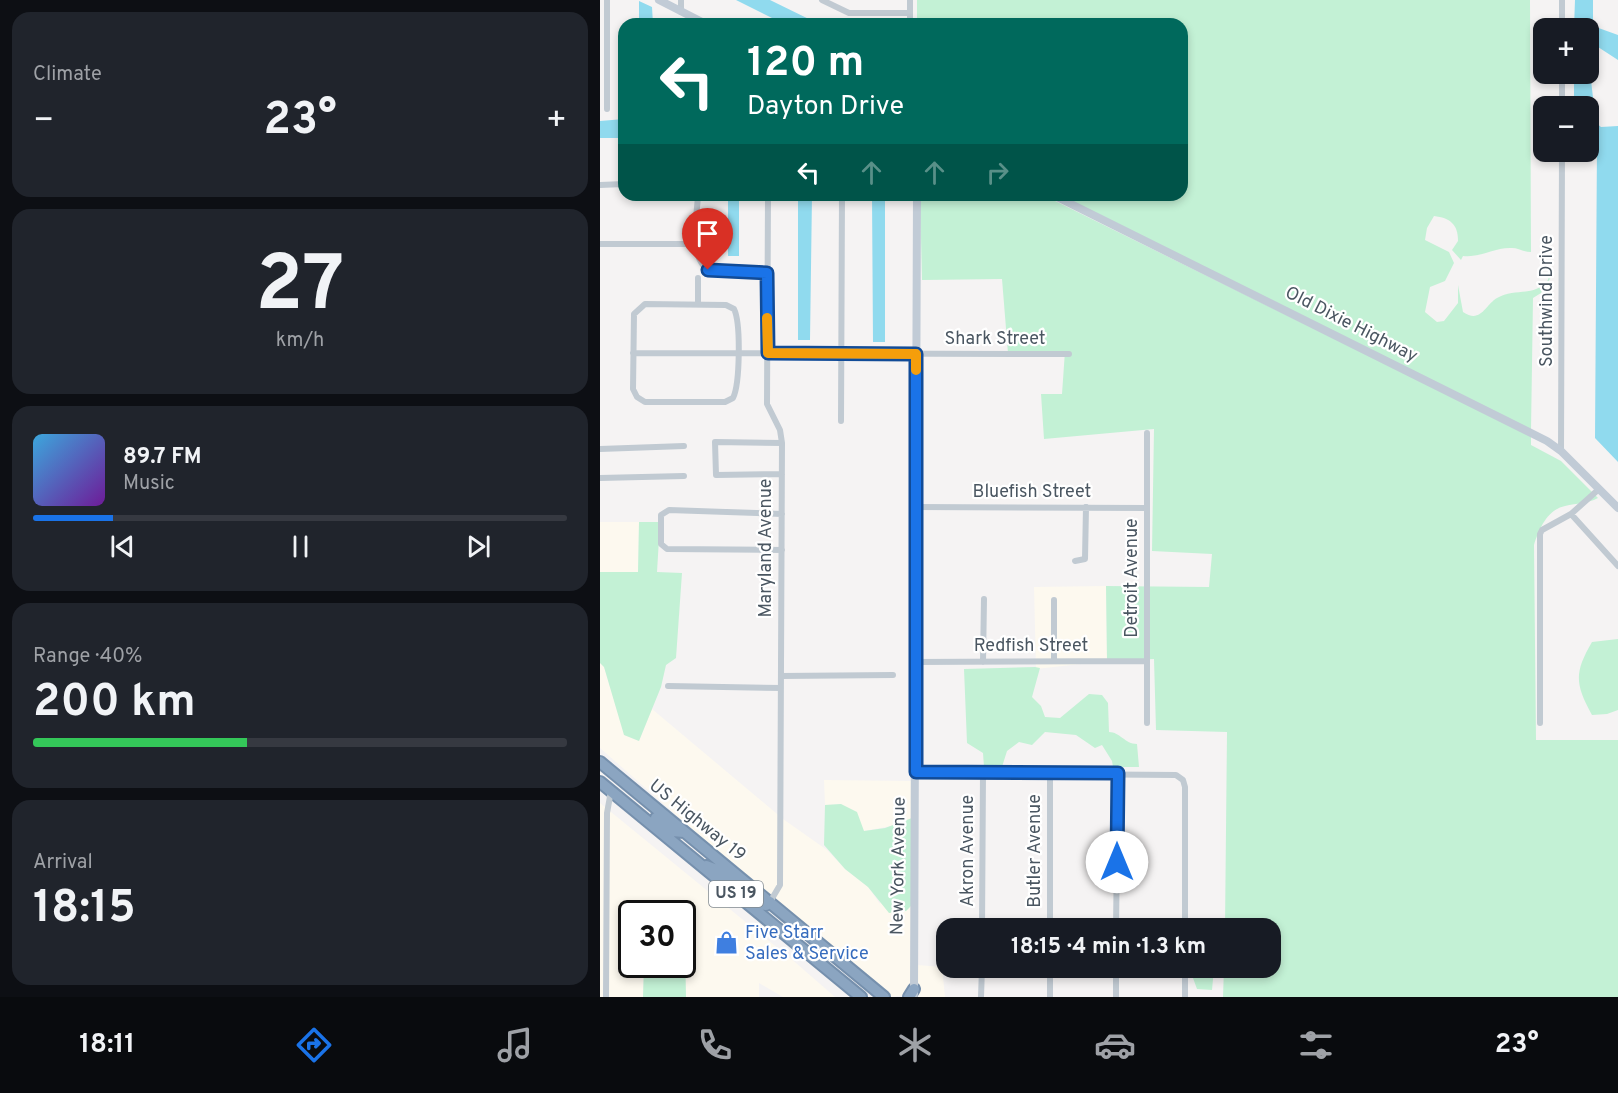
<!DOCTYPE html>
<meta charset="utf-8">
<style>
body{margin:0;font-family:Overpass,sans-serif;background:#20242c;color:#f1f3f6;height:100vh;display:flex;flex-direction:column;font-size:22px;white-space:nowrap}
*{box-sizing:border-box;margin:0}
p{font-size:20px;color:#9ea1a6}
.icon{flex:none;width:33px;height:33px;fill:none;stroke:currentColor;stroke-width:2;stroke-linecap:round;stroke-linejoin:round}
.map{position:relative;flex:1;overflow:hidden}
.details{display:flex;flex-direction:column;gap:12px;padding:12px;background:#0d0f14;width:600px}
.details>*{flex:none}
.top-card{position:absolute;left:18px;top:18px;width:570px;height:183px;border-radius:18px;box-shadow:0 3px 9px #0003;background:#00695c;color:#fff;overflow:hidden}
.tools{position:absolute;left:933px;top:18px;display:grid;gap:12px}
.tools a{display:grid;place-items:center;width:66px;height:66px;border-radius:12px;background:#171b24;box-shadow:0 3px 9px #0003;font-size:30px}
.speed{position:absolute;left:18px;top:900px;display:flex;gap:12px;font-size:30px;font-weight:700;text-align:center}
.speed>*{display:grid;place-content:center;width:78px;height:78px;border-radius:50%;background:#171b24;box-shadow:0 3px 9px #0003;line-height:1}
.speed .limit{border:3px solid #111;border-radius:9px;background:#fff;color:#111}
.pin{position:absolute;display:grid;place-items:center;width:51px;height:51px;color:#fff;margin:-62px -26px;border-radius:50% 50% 50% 0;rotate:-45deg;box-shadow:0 0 6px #0007}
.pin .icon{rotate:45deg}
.me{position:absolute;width:66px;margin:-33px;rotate:0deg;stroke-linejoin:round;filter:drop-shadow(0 0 4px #0008)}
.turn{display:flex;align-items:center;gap:21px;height:126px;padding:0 30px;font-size:27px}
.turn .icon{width:78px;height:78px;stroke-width:2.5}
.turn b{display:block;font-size:42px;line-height:51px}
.lanes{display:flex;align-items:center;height:57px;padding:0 30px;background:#0003;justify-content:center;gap:30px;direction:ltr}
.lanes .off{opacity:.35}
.big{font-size:45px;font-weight:700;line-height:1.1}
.details .card{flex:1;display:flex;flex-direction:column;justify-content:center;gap:9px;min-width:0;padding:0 21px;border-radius:18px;background:#20242c}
.details .dial{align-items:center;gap:0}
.dial b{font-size:78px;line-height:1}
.song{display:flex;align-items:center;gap:18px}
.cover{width:72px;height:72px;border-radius:9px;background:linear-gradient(135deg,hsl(200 70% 55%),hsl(280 70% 35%))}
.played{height:6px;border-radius:3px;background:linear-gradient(90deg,#1a73e8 15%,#363941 15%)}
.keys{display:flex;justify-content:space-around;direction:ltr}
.heat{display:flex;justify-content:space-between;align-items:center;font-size:33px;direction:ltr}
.charge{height:9px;border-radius:4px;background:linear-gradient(90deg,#34c759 40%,#363941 0)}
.trip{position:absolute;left:336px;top:918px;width:345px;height:60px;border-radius:18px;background:#171b24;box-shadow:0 3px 9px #0003;font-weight:700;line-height:60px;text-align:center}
.menu{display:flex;height:96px;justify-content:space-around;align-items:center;background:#090b0e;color:#9ea1a6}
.menu .icon{width:42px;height:42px}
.menu .on{color:#1a73e8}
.menu b{font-size:27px;color:#f1f3f6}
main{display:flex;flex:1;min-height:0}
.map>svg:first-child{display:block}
.commercial{fill:#fdf9ef}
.green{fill:#c3f1d5}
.water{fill:#90daee}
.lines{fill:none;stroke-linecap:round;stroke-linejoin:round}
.highway-casing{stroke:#7690ad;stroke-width:14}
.street{stroke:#c1cad2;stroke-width:6}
.secondary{stroke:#c1cbd6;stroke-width:8}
.highway{stroke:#8ba5c1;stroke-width:10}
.route-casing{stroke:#114b97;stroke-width:15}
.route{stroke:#1a73e8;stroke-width:10}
.slow{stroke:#f59e0b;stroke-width:10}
.labels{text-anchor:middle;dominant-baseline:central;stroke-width:4.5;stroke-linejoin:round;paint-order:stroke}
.shield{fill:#fff;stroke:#808990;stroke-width:1.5}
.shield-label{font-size:16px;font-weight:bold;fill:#4a5661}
.street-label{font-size:18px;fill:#4a5661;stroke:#fff}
.shop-label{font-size:18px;fill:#366cbe;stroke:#fff;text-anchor:start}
</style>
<main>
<section class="details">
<div class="card"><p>Climate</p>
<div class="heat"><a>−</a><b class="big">23°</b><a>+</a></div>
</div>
<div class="card dial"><b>27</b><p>km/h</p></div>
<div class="card">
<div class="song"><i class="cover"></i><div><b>89.7 FM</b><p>Music</p></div></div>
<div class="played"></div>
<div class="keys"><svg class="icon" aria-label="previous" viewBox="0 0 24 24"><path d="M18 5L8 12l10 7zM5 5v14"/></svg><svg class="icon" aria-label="pause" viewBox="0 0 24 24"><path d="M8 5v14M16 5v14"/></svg><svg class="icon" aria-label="next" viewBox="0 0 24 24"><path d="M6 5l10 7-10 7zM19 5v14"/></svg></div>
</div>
<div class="card"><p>Range · 40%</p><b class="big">200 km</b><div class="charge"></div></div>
<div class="card"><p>Arrival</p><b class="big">18:15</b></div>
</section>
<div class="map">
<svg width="1018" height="997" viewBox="0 0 1018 997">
<rect width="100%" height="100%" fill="#f5f3f3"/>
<path class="commercial" d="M0,522h39l-1,50h-38z
M506,586l1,75 -71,8 -2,-82z
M0,663l4,4 21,68 14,6 13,-32 131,110 44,31 18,19 23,18 12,17 26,-85 -9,6 -33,6 -23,-27 -16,1 -1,-25 88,1 -1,207 -4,7 -18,2 -99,-82 -190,-167z
M0,803l196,160 39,34h-52l-24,-14v14h-73l-4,-83h-50v50l12,1 -1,32h-43z
M317,965l25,2 3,30h-28z"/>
<path class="green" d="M317,0h613l1,252c-7,0 -13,-4 -19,-4 -17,-1 -32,10 -49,8l-2,4 -9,-10 6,-9c0,-17 -8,-23 -24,-25l-7,12 -2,12 24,12 5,11 -9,18 -15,6 -5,25 12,10 7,-1 14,-18v-18l5,27c18,12 22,-7 34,-14 18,-11 37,0 51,-18l1,-12 4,6 -12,19 -8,5 -2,132 -472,-235h123v-171h-265z
M320,195h123l488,241v9l30,16 37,37c-11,6 -21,5 -33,8 -18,4 -26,23 -31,39l2,195h82v257h-395l1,-29h46v-40h-45l2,-196 -71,-2 -2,-71 -47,2 -1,-75 103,1 3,-33 -60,-3 2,-122 -110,10 -3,-45h21l3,-43 -57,2 -6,-74 -80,1z
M39,522h21l-3,50 25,1 -6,85 -10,7 -5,22 -22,54 -15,-6 -20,-68 -4,-4v-91h38z
M1018,639v71l-11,4 -15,1c-17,-31 -18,-42 0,-73z
M435,667l5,1 -8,29 9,9 4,11 15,1 29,-24 13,1 6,8 1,29c11,0 16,12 28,12l2,23h-26l-1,-6 -10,-16 -7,3 -19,-13 -31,-3 -13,13 -13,-3 -12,9 -6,19 -11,5 -6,-8 -1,-14 -16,-10 -3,-74z
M241,804l16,8 7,19 21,-3 27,-10 -1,88 -5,5 -17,2 -21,-26 -23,-18 -21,-24 1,-40z
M83,948h2l1,49h-43l1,-32 38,-1z
M595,968h19l-2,22 -15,-1 -4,-11z"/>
<path class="water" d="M136,0h34l49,24h-35z
M975,0h18v26l25,9v25l-20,-13 -4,3 -4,22 6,51 5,4 17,-1v336l-23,-24 2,-294 -8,-3 -1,-35h-14v-32h14v-46h-14z
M39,1l13,6 1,17h-14z
M24,119v19h-24v-17z
M128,195h11v61h-11z
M198,195h14l-2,145h-12z
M272,195h13v147h-12z"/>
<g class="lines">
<defs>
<path id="highway" d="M0,762l284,235
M0,782l261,215
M56,818l16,13 12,1
M106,866l13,5 40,33 7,1 4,-3
M309,997l5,-8"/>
</defs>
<use href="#highway" class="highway-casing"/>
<path class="street" d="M7,0v109
M81,0v12
M222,0l27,13h61
M310,0v24
M962,28v-28
M962,106v-32
M0,185l24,-1
M98,195c-1,23 -10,60 10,75l59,3
M168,195l-1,209 13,26 2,13 -2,442 -10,17
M0,244h96
M45,304l81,1 8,4c7,14 6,75 -1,89l-8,4h-80l-8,-5 -4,-8 1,-75z
M98,304v-26
M33,353l436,1
M241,421l1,-226
M547,433v290
M0,449l84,-3
M961,451l1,-299
M182,474l-66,1 -1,-33 67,1
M0,478l84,-2
M316,507l231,1
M971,514l47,52
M182,550l-115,-1 -6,-5v-29l8,-5 113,4
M475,561l10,-2 1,-52
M454,600v61
M315,662l232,-1
M383,662l1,-63
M181,676l112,-1
M68,686l113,2
M940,723v-189l2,-4 29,-16 28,-25
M316,773l260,2 7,5 2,7v141
M382,928l1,-155
M450,928v-154
M516,928l2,-155
M6,997l1,-184 4,-22
M381,997l1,-29
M450,997v-29
M516,997v-29
M585,997v-29"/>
<path class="secondary" d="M59,0l47,24
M453,195l494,246 14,10 57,57
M314,994l3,-799"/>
<use href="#highway" class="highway"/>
</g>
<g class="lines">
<defs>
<path id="route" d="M108,270l59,3 1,80 148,1v418l202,1 -1,89"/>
</defs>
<use href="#route" class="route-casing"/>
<use href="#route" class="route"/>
<path class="slow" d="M167,318l1,35 148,1v16"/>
</g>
<defs>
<symbol id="shop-bare" viewBox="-9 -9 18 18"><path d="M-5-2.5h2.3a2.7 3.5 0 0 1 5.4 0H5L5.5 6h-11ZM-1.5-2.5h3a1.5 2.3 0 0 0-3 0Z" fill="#3f7fe0" stroke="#fff" stroke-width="2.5" paint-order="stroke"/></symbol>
</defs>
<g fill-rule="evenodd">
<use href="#shop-bare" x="110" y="926" width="33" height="33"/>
</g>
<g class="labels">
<rect class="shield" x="109" y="881" width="54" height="26" rx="4.5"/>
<g class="shield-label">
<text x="136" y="894">US 19</text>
</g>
<g class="street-label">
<text transform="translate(947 301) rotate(-90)">Southwind Drive</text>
<text transform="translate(751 325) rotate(27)">Old Dixie Highway</text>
<text x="395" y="339">Shark Street</text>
<text x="432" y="492">Bluefish Street</text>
<text transform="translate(166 548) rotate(-90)">Maryland Avenue</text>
<text transform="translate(532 578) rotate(-90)">Detroit Avenue</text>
<text x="431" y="646">Redfish Street</text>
<text transform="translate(97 821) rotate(39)">US Highway 19</text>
<text transform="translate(368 851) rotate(-90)">Akron Avenue</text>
<text transform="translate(435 851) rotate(-90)">Butler Avenue</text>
<text transform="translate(299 866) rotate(-89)">New York Avenue</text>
</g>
<g class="shop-label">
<text x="145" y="933">Five Starr<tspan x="145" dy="21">Sales &amp; Service</tspan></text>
</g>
</g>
</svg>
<div class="tools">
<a>+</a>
<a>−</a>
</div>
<div class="speed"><div class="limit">30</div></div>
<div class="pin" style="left:108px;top:270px;background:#d93025"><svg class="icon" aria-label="arrive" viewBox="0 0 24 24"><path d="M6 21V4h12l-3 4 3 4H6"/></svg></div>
<svg class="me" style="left:517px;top:862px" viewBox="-20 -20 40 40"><circle r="19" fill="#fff"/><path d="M0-13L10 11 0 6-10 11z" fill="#1a73e8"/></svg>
<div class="trip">18:15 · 4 min · 1.3 km</div>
<div class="top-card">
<div class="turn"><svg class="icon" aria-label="left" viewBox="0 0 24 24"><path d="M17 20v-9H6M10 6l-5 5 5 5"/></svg><div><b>120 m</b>Dayton Drive</div></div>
<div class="lanes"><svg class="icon" aria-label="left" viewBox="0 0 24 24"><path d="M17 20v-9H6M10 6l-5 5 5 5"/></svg><svg class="icon off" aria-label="ahead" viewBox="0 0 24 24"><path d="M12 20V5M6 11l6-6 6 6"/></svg><svg class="icon off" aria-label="ahead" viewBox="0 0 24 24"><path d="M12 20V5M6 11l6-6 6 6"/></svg><svg class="icon off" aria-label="right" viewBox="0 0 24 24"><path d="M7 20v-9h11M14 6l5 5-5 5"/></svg></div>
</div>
</div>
</main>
<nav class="menu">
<b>18:11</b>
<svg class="icon on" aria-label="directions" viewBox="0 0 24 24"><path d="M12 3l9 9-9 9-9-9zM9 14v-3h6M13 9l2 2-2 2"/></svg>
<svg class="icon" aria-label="music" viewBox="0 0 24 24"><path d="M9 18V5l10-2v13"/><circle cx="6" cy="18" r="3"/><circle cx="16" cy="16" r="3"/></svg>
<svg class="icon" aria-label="phone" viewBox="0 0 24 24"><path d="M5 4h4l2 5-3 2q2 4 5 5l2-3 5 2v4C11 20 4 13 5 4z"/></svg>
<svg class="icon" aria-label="climate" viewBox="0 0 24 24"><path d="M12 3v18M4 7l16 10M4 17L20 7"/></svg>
<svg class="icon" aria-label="car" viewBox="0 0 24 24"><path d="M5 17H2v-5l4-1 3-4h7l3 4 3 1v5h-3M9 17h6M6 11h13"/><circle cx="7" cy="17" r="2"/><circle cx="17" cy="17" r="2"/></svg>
<svg class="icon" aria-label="filters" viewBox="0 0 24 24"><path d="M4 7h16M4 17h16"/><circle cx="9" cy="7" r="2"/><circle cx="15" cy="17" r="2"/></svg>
<b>23°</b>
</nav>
